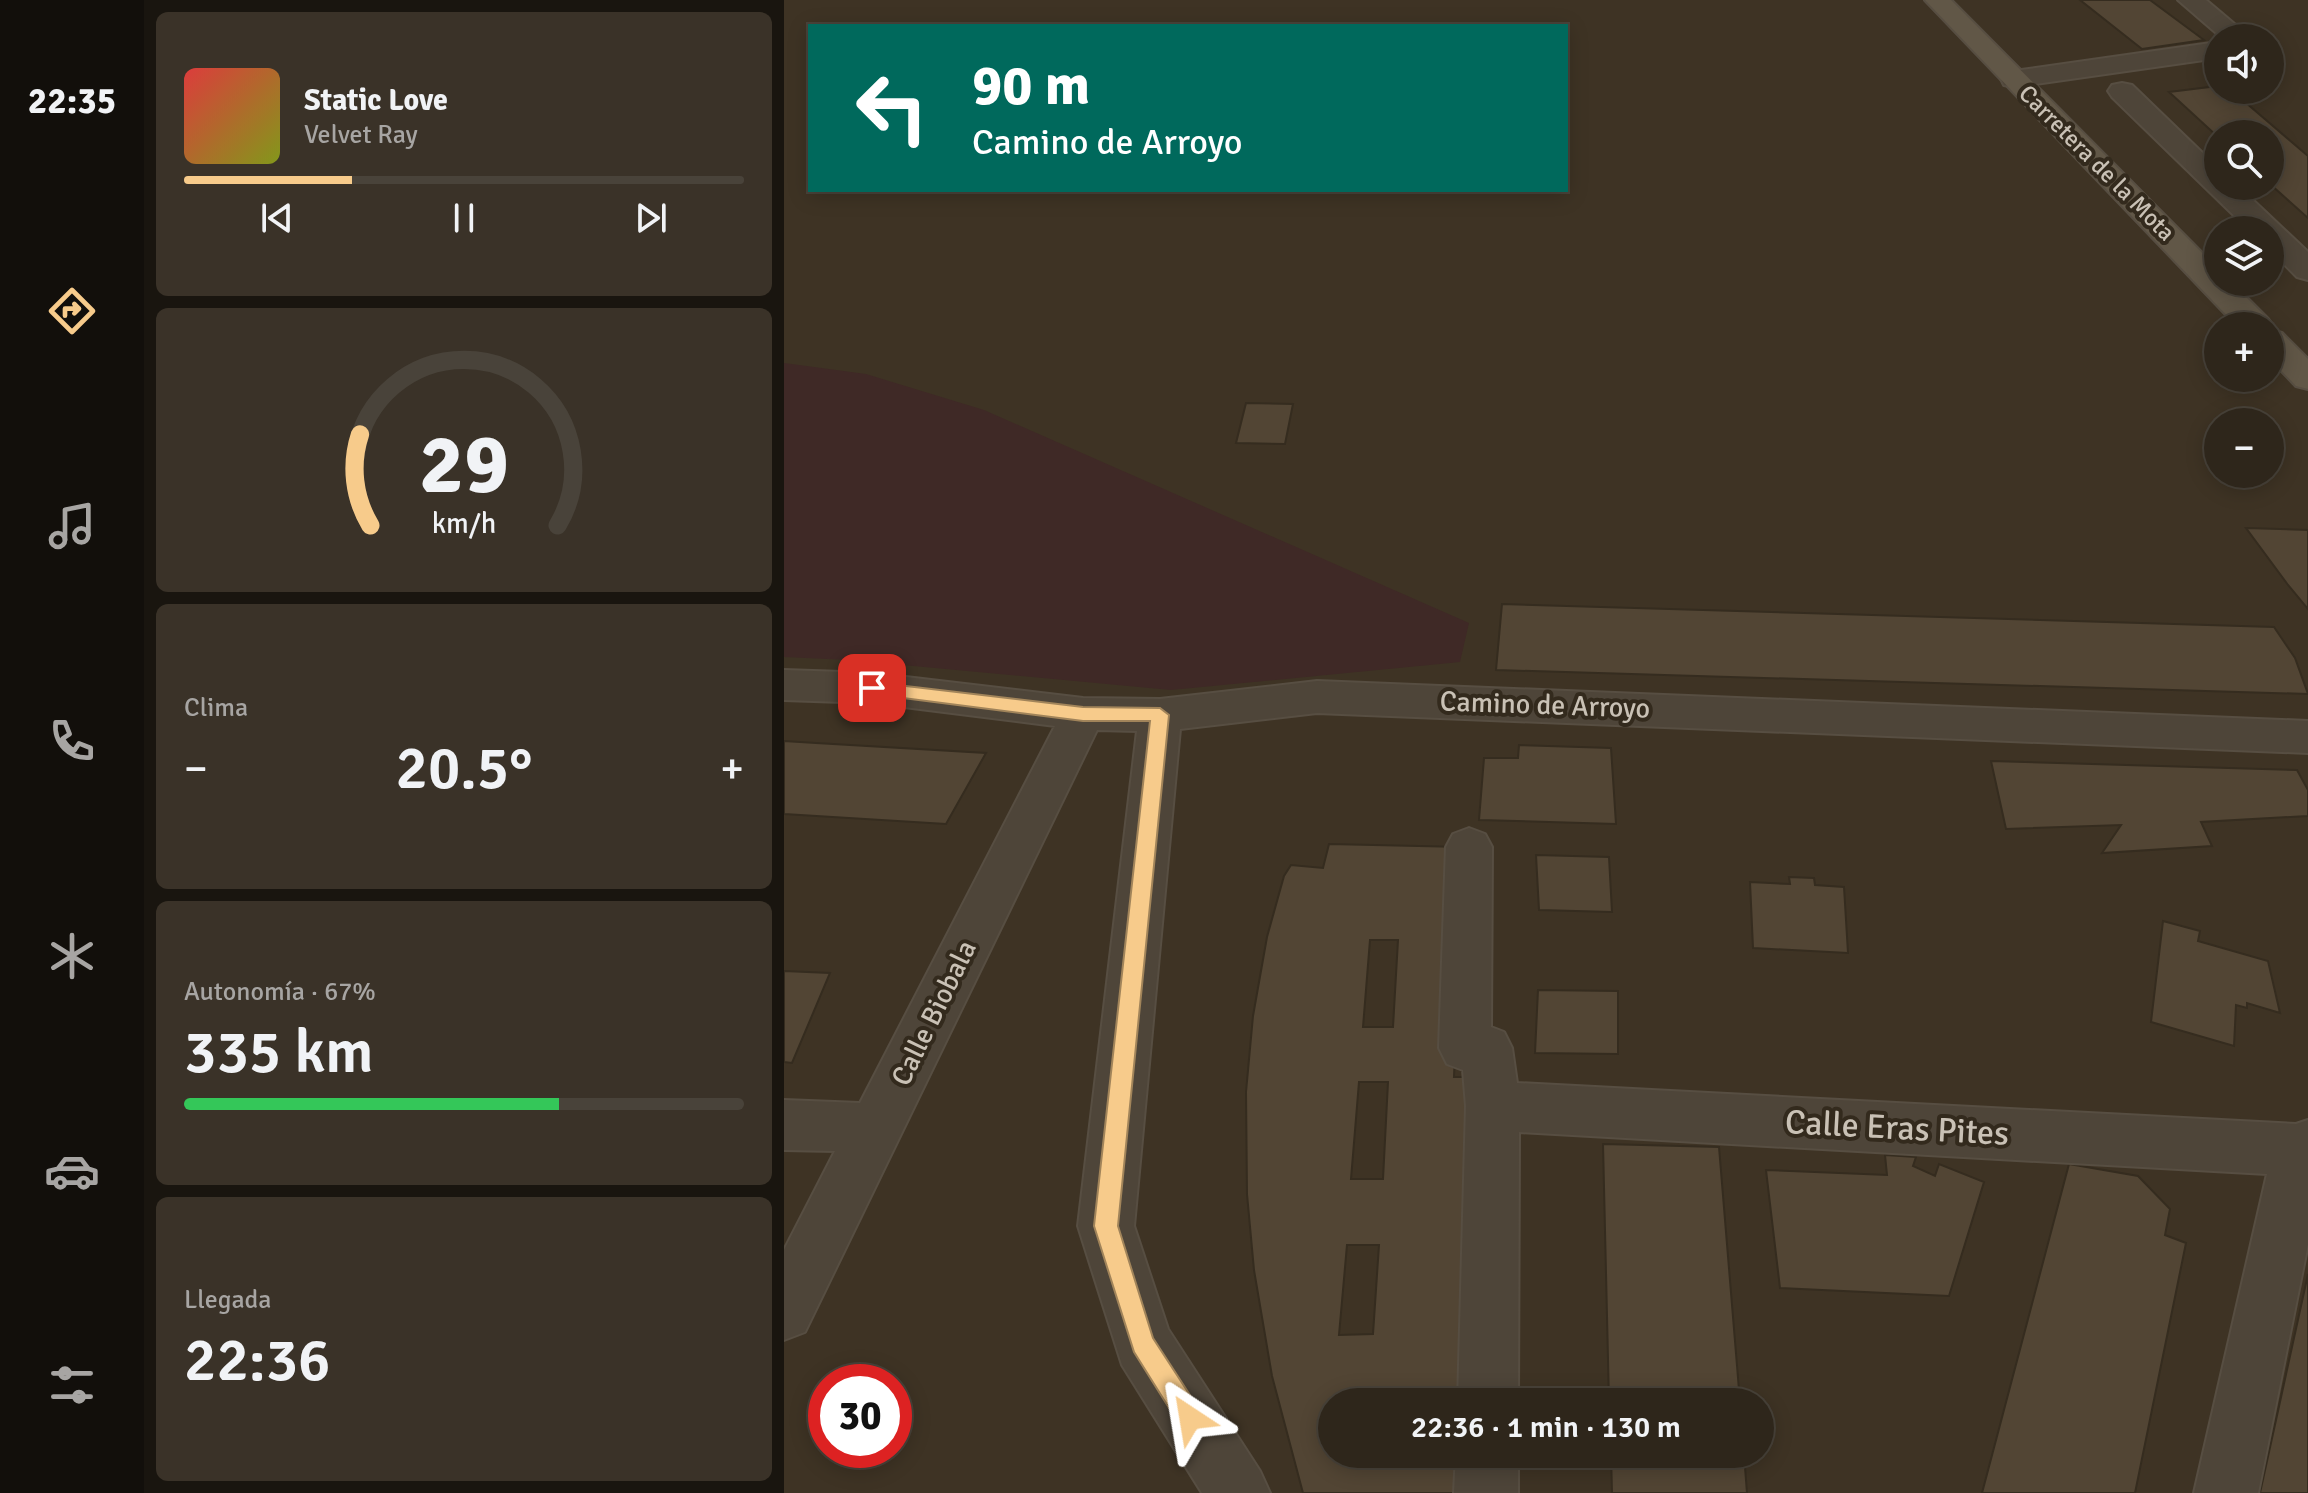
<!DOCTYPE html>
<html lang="es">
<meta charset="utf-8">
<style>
body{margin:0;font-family:Signika,sans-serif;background:#3a3228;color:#f1f3f6;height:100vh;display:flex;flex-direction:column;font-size:30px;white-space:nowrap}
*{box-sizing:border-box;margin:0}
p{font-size:26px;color:#a7a5a3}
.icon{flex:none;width:44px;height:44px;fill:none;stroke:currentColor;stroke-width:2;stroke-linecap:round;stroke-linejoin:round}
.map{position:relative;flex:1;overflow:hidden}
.side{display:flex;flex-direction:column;gap:12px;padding:12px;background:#19150f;width:640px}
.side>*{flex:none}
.hud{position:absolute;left:24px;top:24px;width:760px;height:168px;border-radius:0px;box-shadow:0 4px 20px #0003,0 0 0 2px #49433a;background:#00695c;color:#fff;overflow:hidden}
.fabs{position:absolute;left:1420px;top:24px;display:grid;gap:16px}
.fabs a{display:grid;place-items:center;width:80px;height:80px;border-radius:50%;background:#2e261b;box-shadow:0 4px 20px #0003,0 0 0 2px #49433a;font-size:40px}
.speed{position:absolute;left:24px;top:1364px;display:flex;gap:16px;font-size:40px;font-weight:700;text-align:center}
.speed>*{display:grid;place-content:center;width:104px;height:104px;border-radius:50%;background:#2e261b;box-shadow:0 4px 20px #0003,0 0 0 2px #49433a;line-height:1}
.speed .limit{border:12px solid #d22;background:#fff;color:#111}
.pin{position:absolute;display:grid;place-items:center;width:68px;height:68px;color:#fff;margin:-34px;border-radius:16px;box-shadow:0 4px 12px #0006}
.me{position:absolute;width:88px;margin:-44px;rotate:327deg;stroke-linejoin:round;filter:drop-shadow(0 0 6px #0008)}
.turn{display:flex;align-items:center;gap:28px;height:168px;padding:0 32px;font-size:36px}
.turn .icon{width:104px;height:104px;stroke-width:2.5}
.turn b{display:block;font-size:56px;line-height:68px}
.big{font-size:60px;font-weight:600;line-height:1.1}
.side .tile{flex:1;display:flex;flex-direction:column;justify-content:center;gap:12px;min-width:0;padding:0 28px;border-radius:12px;background:#3a3228}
.side .dial{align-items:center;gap:0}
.dial svg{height:208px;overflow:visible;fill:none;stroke:#49433a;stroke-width:7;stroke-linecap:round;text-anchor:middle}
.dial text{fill:#f1f3f6;stroke:none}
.song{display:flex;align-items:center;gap:24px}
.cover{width:96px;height:96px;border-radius:12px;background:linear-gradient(135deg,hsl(0 70% 55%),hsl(70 70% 35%))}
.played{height:8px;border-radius:4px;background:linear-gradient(90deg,#f7cb8b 30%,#49433a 30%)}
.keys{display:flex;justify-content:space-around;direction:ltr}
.heat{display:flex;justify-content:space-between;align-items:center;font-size:44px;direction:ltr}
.charge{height:12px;border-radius:6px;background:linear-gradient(90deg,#34c759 67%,#49433a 0)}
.trip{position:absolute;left:534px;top:1388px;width:456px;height:80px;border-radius:40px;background:#2e261b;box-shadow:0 4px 20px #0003,0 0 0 2px #49433a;font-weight:600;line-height:80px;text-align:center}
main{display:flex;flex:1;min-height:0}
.tabs{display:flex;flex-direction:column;width:144px;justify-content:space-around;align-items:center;background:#120f0b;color:#a7a5a3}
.tabs .icon{width:56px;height:56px}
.tabs .active{color:#f7cb8b}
.tabs b{font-size:36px;color:#f1f3f6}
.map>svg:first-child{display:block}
.green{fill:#3f2926}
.building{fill:#524534;stroke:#352c1f;stroke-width:2;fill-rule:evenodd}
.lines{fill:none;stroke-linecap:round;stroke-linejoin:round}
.minor-casing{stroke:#574e42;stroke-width:4}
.secondary-casing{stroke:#574e42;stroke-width:4}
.minor{fill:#4e4539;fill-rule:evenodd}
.secondary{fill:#615747;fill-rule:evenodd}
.route{fill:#f7cb8b;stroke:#a1845a;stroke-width:2}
.labels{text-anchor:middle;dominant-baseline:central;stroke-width:8;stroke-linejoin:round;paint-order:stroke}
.far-street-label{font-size:24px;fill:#c9c1b5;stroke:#332a1d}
.street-label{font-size:28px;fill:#c9c1b5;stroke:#332a1d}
.near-street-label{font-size:34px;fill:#c9c1b5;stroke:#332a1d}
</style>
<main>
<nav class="tabs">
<b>22:35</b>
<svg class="icon active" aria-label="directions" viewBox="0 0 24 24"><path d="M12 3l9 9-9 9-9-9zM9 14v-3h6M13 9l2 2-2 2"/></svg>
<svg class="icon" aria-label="music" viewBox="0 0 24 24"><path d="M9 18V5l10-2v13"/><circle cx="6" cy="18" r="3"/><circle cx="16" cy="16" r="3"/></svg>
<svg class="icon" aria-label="phone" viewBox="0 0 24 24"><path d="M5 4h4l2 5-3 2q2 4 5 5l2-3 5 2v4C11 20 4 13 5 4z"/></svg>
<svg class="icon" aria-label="climate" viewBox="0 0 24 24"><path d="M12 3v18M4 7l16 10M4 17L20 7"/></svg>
<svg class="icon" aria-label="car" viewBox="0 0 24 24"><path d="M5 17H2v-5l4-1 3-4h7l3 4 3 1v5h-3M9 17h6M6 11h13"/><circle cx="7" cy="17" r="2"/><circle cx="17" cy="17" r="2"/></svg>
<svg class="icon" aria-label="filters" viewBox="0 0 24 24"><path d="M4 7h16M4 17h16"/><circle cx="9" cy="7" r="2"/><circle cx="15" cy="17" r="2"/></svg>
</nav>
<section class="side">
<div class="tile">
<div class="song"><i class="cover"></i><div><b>Static Love</b><p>Velvet Ray</p></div></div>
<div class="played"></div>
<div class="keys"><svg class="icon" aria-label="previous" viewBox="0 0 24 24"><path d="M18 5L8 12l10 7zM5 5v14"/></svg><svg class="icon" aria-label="pause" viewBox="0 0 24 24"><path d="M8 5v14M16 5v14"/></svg><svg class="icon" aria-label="next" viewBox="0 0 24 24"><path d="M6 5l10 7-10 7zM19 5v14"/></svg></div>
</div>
<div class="tile dial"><svg viewBox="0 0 100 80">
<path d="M14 69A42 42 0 1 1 86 69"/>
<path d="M14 69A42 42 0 0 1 10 34" stroke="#f7cb8b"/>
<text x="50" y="56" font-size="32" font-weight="700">29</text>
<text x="50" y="72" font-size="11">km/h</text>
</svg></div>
<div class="tile"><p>Clima</p>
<div class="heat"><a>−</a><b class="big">20.5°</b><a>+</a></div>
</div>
<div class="tile"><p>Autonomía · 67%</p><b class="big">335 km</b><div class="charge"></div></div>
<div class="tile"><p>Llegada</p><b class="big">22:36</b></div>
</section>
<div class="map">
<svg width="1524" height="1493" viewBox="0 0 1524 1493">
<rect width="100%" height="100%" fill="#3e3324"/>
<path class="green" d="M0,363l82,11 118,36 485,213 -9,39 -289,28 -322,-30 -65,-3z"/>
<path class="building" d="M1296,0h70l54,40 -62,9z
M1434,86v4h13l77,66v62l-38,-34v-50h-52v3l-49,-45z
M462,403l47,1 -8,40 -49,-1z
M1462,528l62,2v79l-20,-24z
M718,604l772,23 21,31 13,36 -812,-24z
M0,741l32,2 170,10 -40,71 -162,-10z
M735,745l92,3 5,76 -137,-4 5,-62h34z
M1207,761l306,9 11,20v26l-107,6 11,24 -110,7 19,-28 -115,4z
M545,844l134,3 -9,230h19l-6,325h-135v52h134l-1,39h-162l-31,-117 -18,-106 -7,-76 -1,-102 7,-76 14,-79 17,-61 7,-11 32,3zM586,940h28l-5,87h-30zM575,1082h29l-5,97h-32zM563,1245h32l-6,89 -34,1z
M752,855l73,2 3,55 -73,-2z
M1005,877l25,1 1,7 29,2 4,66 -95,-5 -3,-66 40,2z
M1379,921l37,10 -2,10 70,20 12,52 -33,-10v5l-11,-3 -2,41 -83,-24z
M0,971l46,2 -38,90 -8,-1z
M754,990l80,1v63l-83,-1z
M819,1144l116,3 21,255h-131z
M1101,1155l31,2 -3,9 22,10 4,-12 45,18 -35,114 -169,-8 -14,-118 121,5z
M1285,1164l69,12 32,33 -5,26 21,8 -51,250h-153z
M1524,1274v219h-48z
M827,1454h133l3,39h-135z"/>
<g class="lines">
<defs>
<path id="minor" d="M1394,0h28l45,38h-29z
M1434,42v16l-204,29 -10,-2 -3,-6 3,-6 10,-2z
M1338,83l10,2 86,83v18h20l70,66v28l-11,-3 -27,-27v-20h-21l-137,-133 -4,-6 4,-6z
M0,670l88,3 211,25 77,1 157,-18 991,40v32l-991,-40 -137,16 -46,497 34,103 92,142 10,22h-68l-80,-128 -44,-139 59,-495 -40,-1 -292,602 -21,8v-90l51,-99 -51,-1v-50l76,3 195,-377 -183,-23 -88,-3z
M685,828l16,6 7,13 -1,180 13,5 8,16 5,35 779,41 12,-4v124l-50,249h-64l73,-319 -748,-42 -1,270h-60l8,-296 -3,-36 -16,-6 -8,-16 7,-201 7,-13z
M672,1454h62v39h-64z"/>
<path id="secondary" d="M1141,0h26l267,269v13h13l37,37 5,7 -3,4v-4h-33z
M1486,330l12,3 26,26v30l-12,-3 -26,-27z"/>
</defs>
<use href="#minor" class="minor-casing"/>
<use href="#secondary" class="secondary-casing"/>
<use href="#minor" class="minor"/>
<use href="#secondary" class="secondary"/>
</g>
<path class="route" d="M88,682l211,25 77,1 9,7 -51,511 35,112 46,71 4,9 -4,9 -9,4 -9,-4 -47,-75 -40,-126 56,-505h-67l-211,-27 -8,-6z"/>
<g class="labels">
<g class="far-street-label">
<text transform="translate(1313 163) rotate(45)">Carretera de la Mota</text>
</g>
<g class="street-label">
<text transform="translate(761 705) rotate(2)">Camino de Arroyo</text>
<text transform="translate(150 1013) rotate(-64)">Calle Biobala</text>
</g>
<g class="near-street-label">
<text transform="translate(1113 1128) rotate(3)">Calle Eras Pites</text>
</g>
</g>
</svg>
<div class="fabs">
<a><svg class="icon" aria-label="sound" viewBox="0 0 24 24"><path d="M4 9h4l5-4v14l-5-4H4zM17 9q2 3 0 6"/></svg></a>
<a><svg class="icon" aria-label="search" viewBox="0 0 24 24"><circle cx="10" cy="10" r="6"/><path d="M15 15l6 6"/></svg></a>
<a><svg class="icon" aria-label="layers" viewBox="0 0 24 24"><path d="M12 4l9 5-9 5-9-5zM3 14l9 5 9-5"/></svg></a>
<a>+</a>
<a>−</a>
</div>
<div class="speed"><div class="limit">30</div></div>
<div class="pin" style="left:88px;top:688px;background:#d93025"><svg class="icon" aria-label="arrive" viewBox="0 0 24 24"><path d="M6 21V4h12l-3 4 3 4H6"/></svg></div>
<svg class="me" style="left:406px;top:1418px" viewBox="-20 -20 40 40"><path d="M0-17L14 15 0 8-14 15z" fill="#f7cb8b" stroke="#fff" stroke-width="4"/></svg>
<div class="trip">22:36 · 1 min · 130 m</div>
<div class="hud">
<div class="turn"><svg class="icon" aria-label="left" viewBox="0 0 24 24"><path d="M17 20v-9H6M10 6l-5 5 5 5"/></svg><div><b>90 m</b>Camino de Arroyo</div></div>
</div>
</div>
</main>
